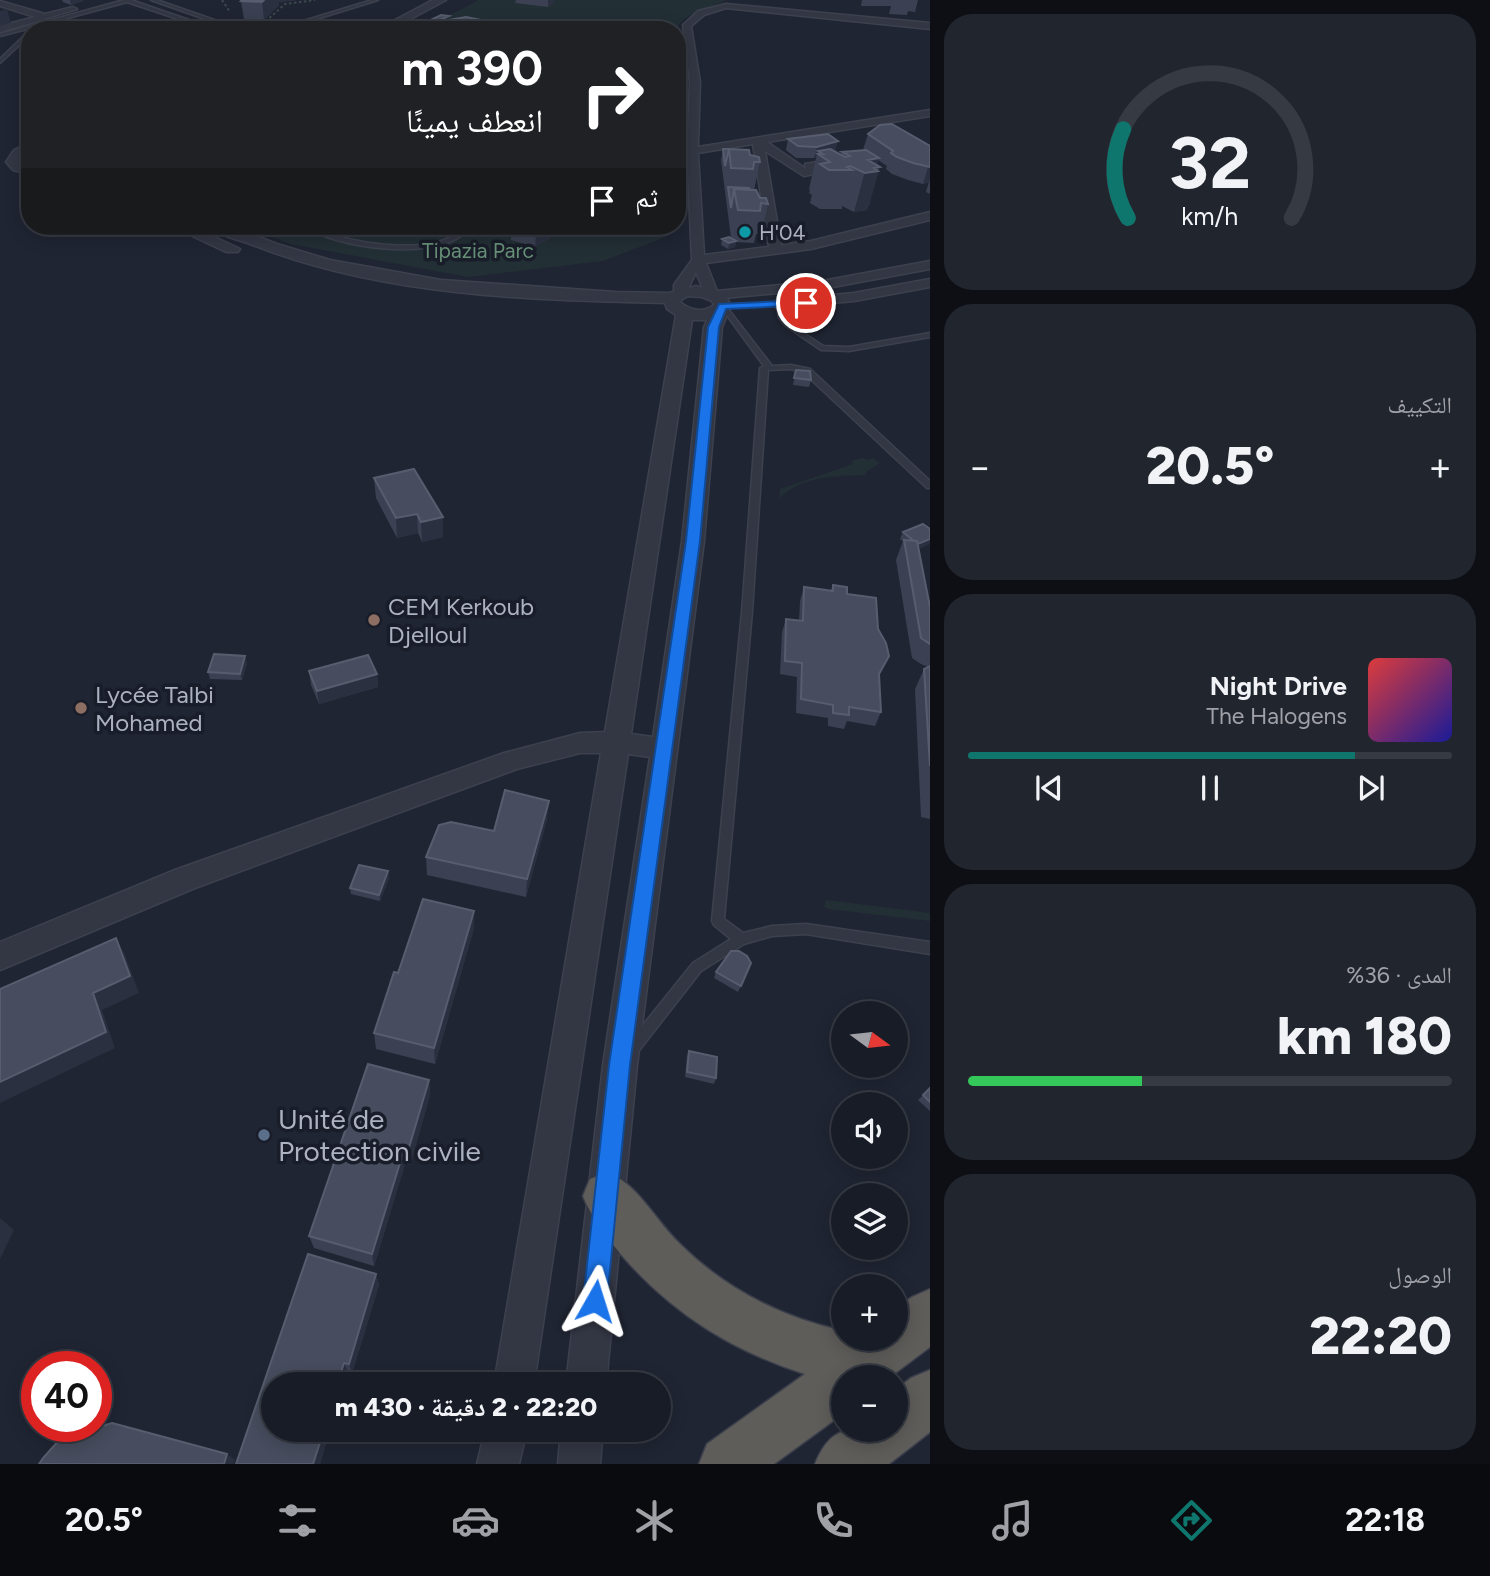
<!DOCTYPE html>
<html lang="ar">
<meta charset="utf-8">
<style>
body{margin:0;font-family:Figtree,"Noto Naskh Arabic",sans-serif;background:#21252e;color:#f1f3f6;direction:rtl;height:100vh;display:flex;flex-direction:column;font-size:26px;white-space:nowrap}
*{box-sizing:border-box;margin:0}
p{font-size:23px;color:#9fa1a7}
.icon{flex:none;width:38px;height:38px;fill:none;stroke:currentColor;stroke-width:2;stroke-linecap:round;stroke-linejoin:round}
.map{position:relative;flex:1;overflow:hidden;direction:ltr}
.side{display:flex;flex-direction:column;gap:14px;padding:14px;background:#0d0f15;width:560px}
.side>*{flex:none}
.hud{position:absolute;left:21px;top:21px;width:665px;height:214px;border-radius:28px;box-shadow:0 4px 18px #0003,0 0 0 2px #363a43;direction:rtl;background:#202124;color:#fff;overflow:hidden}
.needle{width:46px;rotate:105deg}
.controls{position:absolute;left:831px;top:1001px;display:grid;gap:14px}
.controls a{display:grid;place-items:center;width:77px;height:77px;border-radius:50%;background:#181c26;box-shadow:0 4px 18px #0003,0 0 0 2px #363a43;font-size:35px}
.speed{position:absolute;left:21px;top:1351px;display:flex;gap:14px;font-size:35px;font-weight:700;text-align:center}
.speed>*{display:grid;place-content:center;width:91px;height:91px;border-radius:50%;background:#181c26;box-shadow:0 4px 18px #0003,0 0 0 2px #363a43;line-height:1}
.speed .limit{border:10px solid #d22;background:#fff;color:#111}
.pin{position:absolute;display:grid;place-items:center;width:60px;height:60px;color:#fff;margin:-30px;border:4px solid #fff;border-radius:50%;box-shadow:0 2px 7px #0007}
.me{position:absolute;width:77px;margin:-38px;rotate:6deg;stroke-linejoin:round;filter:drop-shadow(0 0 5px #0008)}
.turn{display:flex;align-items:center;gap:24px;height:147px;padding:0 28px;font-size:32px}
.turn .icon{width:91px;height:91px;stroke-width:2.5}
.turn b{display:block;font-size:49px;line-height:60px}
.then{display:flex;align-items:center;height:66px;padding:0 28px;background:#0003;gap:14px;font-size:26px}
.big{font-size:52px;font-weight:800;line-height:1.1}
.side .widget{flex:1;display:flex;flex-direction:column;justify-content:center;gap:10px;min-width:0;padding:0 24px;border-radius:28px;background:#21252e}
.side .dial{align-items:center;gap:0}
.dial svg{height:182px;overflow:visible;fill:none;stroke:#363a43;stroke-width:7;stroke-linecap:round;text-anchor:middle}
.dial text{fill:#f1f3f6;stroke:none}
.song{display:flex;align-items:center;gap:21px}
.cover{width:84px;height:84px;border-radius:10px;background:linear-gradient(135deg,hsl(0 70% 55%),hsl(240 70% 35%))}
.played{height:7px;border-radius:4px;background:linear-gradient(90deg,#0f766e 80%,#363a43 80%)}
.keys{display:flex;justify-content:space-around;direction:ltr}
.heat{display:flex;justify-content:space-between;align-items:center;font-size:38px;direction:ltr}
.charge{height:10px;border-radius:5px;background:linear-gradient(90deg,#34c759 36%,#363a43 0)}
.trip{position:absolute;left:261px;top:1372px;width:410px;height:70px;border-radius:35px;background:#181c26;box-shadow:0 4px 18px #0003,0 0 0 2px #363a43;font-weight:800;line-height:70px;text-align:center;direction:rtl}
.tabs{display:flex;height:112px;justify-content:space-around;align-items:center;background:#0a0b0f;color:#9fa1a7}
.tabs .icon{width:49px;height:49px}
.tabs .active{color:#0f766e}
.tabs b{font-size:32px;color:#f1f3f6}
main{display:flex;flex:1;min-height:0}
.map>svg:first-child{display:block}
.green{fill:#222f35}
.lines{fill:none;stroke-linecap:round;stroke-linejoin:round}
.service-casing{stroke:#3d414e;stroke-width:3}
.minor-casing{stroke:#3d414e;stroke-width:3}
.tertiary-casing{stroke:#3d414e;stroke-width:3}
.trunk-casing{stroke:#3b3f4c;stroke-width:3}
.path{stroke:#3a494d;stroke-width:2;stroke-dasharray:2.5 2.5;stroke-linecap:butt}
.service{fill:#333744;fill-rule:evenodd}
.minor{fill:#333744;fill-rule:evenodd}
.tertiary{fill:#333744;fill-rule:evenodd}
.trunk{fill:#5e5d5a;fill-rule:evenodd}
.wall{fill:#3b4152}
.shaded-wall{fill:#2b3041}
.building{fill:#474d5e;stroke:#575d6e;stroke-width:2}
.route{fill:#1a73e8;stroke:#114b97;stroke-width:2}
.culture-dot{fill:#0f9aa8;stroke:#191d29;stroke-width:2.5}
.education-dot{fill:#8d6e63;stroke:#191d29;stroke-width:2.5}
.service-dot{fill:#5c6f8a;stroke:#191d29;stroke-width:2.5}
.labels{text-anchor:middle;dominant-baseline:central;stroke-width:7;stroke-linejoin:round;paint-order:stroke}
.far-poi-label{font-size:21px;fill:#adb2c1;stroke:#191d29;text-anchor:start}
.far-park-label{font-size:21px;fill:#679077;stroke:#191d29}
.poi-label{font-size:24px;fill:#adb2c1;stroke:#191d29;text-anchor:start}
.near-poi-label{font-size:28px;fill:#adb2c1;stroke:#191d29;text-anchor:start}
</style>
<main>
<section class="side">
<div class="widget dial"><svg viewBox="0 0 100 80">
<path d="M14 69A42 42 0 1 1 86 69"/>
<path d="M14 69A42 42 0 0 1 12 30" stroke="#0f766e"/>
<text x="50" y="56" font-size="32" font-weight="700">32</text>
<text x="50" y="72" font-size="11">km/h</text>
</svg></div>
<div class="widget"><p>التكييف</p>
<div class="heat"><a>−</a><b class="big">20.5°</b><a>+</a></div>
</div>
<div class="widget">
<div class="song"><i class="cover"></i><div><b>Night Drive</b><p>The Halogens</p></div></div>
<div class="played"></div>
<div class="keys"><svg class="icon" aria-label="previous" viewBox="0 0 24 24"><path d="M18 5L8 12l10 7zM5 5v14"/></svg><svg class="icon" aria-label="pause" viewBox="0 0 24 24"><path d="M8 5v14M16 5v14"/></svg><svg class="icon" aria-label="next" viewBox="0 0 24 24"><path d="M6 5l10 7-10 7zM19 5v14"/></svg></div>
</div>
<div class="widget"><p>المدى · 36%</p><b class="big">180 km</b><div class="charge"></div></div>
<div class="widget"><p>الوصول</p><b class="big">22:20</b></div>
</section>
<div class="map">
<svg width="930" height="1464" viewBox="0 0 930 1464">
<rect width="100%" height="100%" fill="#202533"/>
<path class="green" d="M479,0h247c-15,8 -42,11 -50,30h-255z
M245,226h423v10l-65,25 -135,16 -177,-33z
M863,458l4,2 5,-2 8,5 -14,9v3c-29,1 -62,0 -87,23l1,-9 73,-25 -2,-3z
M826,900l104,13v8l-102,-12 -4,-2z"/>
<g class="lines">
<defs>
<path id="service" d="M124,0h7l87,30h-7l-84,-28 -96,26 -1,7 -30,28v-4l27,-26v-4l-27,7v-2z
M151,0h6l86,30h-7z
M372,0h6l-97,30h-7z
M306,226c10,0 21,7 31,10 31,9 91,17 119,-2l-5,-8h6l5,9c-30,25 -127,14 -156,-9z
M357,226h71l-3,2 -40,2 -25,-2z
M776,303h4l5,15 5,6 33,22 26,1 81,-14v4l-81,14 -28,-1 -35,-24 -7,-8z
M721,305h4l47,61 19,-1 19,4 120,112v7h-3l-123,-115 -13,-4 -23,1 -16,242 -28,307 19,14 29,-7 34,-2 124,18v12l-124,-20 -34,2 -28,8 -43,27 -64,82 -5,2 -5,-2 -2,-4 2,-4 66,-82 38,-24 -17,-14 -2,-4 30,-309 18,-244 4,-2 -43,-59z"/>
<path id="minor" d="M0,1l45,13 28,-7 4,2 -77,23v-6l35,-9 -35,-11z
M726,4l204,19v6l-204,-21 -22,7 -13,11 9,56 -2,65 232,-37v6l-163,26 39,27 -1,-5 25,-4 14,8 -40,8 -39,-25 16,94 30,-4 119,-29v8l-119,29 -105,14 11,28 105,-10 108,-20v8l-108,20 -109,10 -8,-5 -9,-22 -12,25h-10v-12l18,-25 -5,-109 3,-69 -7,-57 15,-14zM753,144l16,103 -65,8 -6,-102z
M930,279v8l-76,14 -77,7 -7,-4 7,-4 77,-7z"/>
<path id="tertiary" d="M433,0h13l-56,30h-14z
M30,143v10l-10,8 10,5v8l-17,-4 -7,-8 8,-12z
M171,226h20l49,23 -2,3h-12z
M209,226h21l47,18 53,16 111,20 174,12 54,1 27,-7 29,8 6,12 -9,21 -18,214 -67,524 -31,319h-40l37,-319 47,-308 -22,-3 -94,630h-40l107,-631h-21l-63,16 -322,119 -195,82v-28l175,-72 329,-117 76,-20 25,-1 71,-417 -9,-6 -2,-6c-138,-3 -283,-7 -412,-58 -13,-5 -34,-9 -44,-19zM688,296l14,1 10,4 2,4c-11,8 -22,6 -33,-2v-3zM692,320h15l-3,7 -22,214 -29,196 -22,-3z
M485,1430h42l-8,34h-42z
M561,1430h42l-3,34h-42z"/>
<path id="trunk" d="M607,1172c31,12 48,48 72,71 46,46 101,74 165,88v8h52v-31l16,-11 18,-8v58l-40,30h-46v36l-70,51h-75l8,-20 98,-70c-72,-23 -130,-59 -180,-115 -17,-20 -33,-40 -42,-63l7,-17z
M930,1370v62l-41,32h-74c18,-44 39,-34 81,-34v-41l15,-11z"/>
</defs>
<use href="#service" class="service-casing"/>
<use href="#minor" class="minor-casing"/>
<use href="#tertiary" class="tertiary-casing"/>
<use href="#trunk" class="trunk-casing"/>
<path class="path" d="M222,0l8,12
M251,23l14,-1 20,-18 30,-4"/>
<use href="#service" class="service"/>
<use href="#minor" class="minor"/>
<use href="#tertiary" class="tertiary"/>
<use href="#trunk" class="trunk"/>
</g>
<path class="wall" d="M62,0h20l1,1 -12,4 -8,-3z
M242,0h55l-18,2v3l-15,15 -20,-1 -3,-18z
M516,0h38v2l-6,5 -33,-4z
M862,0h56l-3,12 -7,-1 -1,4 -18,-1 2,-8h-30z
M868,134l62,12v48l-4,-2 3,-10 -6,2 -15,-4 -16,-6 -6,-5 1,-3 -9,-6 -9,46h-1l-1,4 -13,2 -12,-6v3h-22l-10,-6 2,-8 -3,-2 1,-3 -1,-1 7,-31h-20l-10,-8 2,-11 48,13 5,3 1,-3 21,-2z
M723,149l27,6 10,7 -6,28 6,8 8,6 -7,31 -5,-1 -2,9 -18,-1 -1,5 -7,2 -7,-4 1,-6 9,-1 -10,-78z
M511,228l39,10 -15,9 -24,-7z
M796,370l15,10 -2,7 -16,-2z
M374,478l69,39v20l-21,5 -4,-9 -21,5 -21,-40z
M923,524l-5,25 12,58v212l-9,-2 -6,-128 9,-20 4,-2 -7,-3 -9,-6 -16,-98 7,-19 -3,-2 3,-7z
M833,585l14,9 32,82 2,36 -6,14 -28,-5 -3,8 -16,-3v-8l-32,-5 1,-36 -17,-3 2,-42 4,-13 13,2 1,-20 4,-14 26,4z
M247,663l-5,17 -32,-1 -2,-7z
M309,671l68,3 1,13 -59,17 -8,-19z
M547,819l-21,78 -99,-22 -1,-18 68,-26z
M388,871l1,7 -9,23 -29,-7 -1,-6z
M474,928l-39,136 -59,-15 -2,-16 24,-60z
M751,963l-13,29 -24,-14 2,-6z
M689,1051l27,27 -2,6 -29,-7 2,-21z
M429,1080l1,15 -20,70 -5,-1 -31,102 -60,-18 -5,-12z
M930,1088v23l-12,-11z
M308,1254l68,20 3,11 -27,88 -4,-2 -4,13h-71v46h57l-10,34h-84z"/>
<path class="shaded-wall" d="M70,0h12l1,1 -12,4z
M264,0h33l-18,2v3l-15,15 -2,-18z
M548,0h6v2l-6,5z
M7,9l4,14 -11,3v-15z
M486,21v9h-16z
M838,141l-3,11 -17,-1 -2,7h-2l3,-11z
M879,158l-3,10 4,-1 -11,39h-1l-1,4 -13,2 14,-52z
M928,167h2v13l-1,2 -6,2z
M550,226v12l-15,9 1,-12z
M736,241l-1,6 -7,2 1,-6z
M417,514l1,19 -21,5 -1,-20z
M443,517v20l-21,5 -1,-20z
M930,539v5l-15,7 3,-7z
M245,656l2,7 -5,17 -2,-6z
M377,674l1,13 -59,17 -2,-13z
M549,801l-2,18 -21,78 1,-18z
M388,871l1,7 -9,23 -1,-6z
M474,911v17l-39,136 -1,-16z
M116,938l9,17 14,38 -37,17 13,38 -115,55v-21l93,-89z
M429,1080l1,15 -20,70 -2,-14z
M404,1150l1,14 -31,102 -2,-12z
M0,1218l14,12 -14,29z
M376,1274l3,11 -27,88 -3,-9z
M344,1363l4,8 -4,13h-7z
M324,1430h6l-10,34h-7z
M227,1454l8,6 -1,4h-10z"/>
<path class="building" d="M242,0h22l-2,2 -21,-1z
M441,15l8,1 -7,3 6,1 -18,10 -16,-2z
M466,17l20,4 -16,9h-39l18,-10z
M498,24l13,2 -5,4 -14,-1z
M892,124l38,22v21l-17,-4 -16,-6 -6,-4 2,-2 -25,-17 12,-9z
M828,134l10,7 -21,6 -19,-1 -10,-7z
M723,149h6l-4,17z
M729,149l20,1 1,5 9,2 1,5h-6l-1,7 -22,-1z
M830,149l15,8 5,-1 -8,-4 24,-2 13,8 -11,2 12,7 -6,1 4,3 -13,2 -15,-7 -3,1 5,3h-23l-9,-6 10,-2 -12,-8h5l-5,-3z
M728,187l21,1 1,2 -16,-1 -3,19z
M734,189l22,1 4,8h6l2,6 -7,-1 -1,8 -22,-1z
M514,226h36l-14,9 -25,-7z
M729,237l7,4 -7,2 -7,-4z
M796,370l14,1 1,9 -17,-2z
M414,469l29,48 -22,5 -4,-8 -21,4 -22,-40z
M923,524l7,5v10l-12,5 -1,-3h-3l-11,-9z
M904,540l13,1 13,66v37l-9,-6z
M833,585l14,2v7l29,4 2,31 8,14 3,13 -10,18 2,38 -32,-5v8l-16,-2v-8l-32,-6 1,-36 -17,-2 1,-42 17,2 1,-34 29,4z
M214,654l31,2 -5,18 -32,-2z
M368,655l9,19 -60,17 -8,-20z
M930,666v100l-6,-97z
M505,790l44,11 -22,78 -101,-22 13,-32 12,-3 43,9z
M359,865l29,6 -9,24 -29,-7z
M423,899l51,12 -40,137 -60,-15 20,-61 4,1z
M116,938l14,38 -37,17 13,39 -106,50v-93z
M731,951h8l8,5 4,7 -10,23 -25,-14z
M689,1051l28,6 -1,21 -29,-6z
M368,1064l61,16 -21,71 -4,-1 -32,104 -63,-18z
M930,1088v14l-7,-7z
M308,1254l68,20 -27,90 -5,-1 -7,21h-64v46h51l-11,34h-77z
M112,1423l115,31 -3,10h-185l4,-6 18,-20z"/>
<path class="route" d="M806,300l4,1v4l-84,4 -7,18 -19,214 -70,524 -23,236 -4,8 -8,3 -9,-3 -3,-8 26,-236 77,-524 22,-214 11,-23z"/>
<circle class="culture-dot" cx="745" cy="232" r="7"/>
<g class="education-dot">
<circle cx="374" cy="620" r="7"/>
<circle cx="81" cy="708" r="7"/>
</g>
<circle class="service-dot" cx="264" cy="1135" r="7"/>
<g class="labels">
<g class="far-poi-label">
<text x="759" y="232">H'04</text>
</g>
<g class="far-park-label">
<text x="478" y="250">Tipazia Parc</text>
</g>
<g class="poi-label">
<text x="388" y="606">CEM Kerkoub<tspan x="388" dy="28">Djelloul</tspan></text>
<text x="95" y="694">Lycée Talbi<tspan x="95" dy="28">Mohamed</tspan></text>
</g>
<g class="near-poi-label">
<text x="278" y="1119">Unité de<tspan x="278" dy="32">Protection civile</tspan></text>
</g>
</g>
</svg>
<div class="controls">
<a><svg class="needle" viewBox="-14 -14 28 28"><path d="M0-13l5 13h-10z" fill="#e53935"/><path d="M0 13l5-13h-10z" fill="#9fa1a7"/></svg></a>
<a><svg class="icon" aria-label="sound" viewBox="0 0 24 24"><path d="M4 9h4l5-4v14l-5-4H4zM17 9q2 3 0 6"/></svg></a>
<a><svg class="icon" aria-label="layers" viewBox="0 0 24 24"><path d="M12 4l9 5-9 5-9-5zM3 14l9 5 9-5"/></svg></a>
<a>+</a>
<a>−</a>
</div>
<div class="speed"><div class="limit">40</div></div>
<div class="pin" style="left:806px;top:303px;background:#d93025"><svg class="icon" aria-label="arrive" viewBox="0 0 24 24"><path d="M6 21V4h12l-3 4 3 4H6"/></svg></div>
<svg class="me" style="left:595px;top:1301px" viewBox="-20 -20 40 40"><path d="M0-17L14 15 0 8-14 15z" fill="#1a73e8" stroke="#fff" stroke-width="4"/></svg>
<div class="trip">22:20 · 2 دقيقة · 430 m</div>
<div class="hud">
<div class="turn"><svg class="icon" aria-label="right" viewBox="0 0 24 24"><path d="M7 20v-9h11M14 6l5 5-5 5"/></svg><div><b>390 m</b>انعطف يمينًا</div></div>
<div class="then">ثم<svg class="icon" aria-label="arrive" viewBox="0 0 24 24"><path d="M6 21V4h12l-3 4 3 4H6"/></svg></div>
</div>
</div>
</main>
<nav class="tabs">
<b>22:18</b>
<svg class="icon active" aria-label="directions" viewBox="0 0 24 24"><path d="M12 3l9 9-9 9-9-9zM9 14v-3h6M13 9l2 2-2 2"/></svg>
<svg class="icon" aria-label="music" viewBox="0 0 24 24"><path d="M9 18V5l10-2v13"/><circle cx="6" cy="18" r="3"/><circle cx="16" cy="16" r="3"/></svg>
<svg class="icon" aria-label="phone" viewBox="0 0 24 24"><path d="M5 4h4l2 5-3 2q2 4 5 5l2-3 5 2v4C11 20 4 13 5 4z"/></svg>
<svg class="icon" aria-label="climate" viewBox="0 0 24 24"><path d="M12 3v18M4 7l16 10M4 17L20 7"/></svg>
<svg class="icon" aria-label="car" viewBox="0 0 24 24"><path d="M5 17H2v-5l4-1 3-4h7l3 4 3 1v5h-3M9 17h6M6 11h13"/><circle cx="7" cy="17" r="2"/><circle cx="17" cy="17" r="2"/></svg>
<svg class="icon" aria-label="filters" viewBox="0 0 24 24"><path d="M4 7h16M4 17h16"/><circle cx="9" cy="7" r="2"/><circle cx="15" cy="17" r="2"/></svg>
<b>20.5°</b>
</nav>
